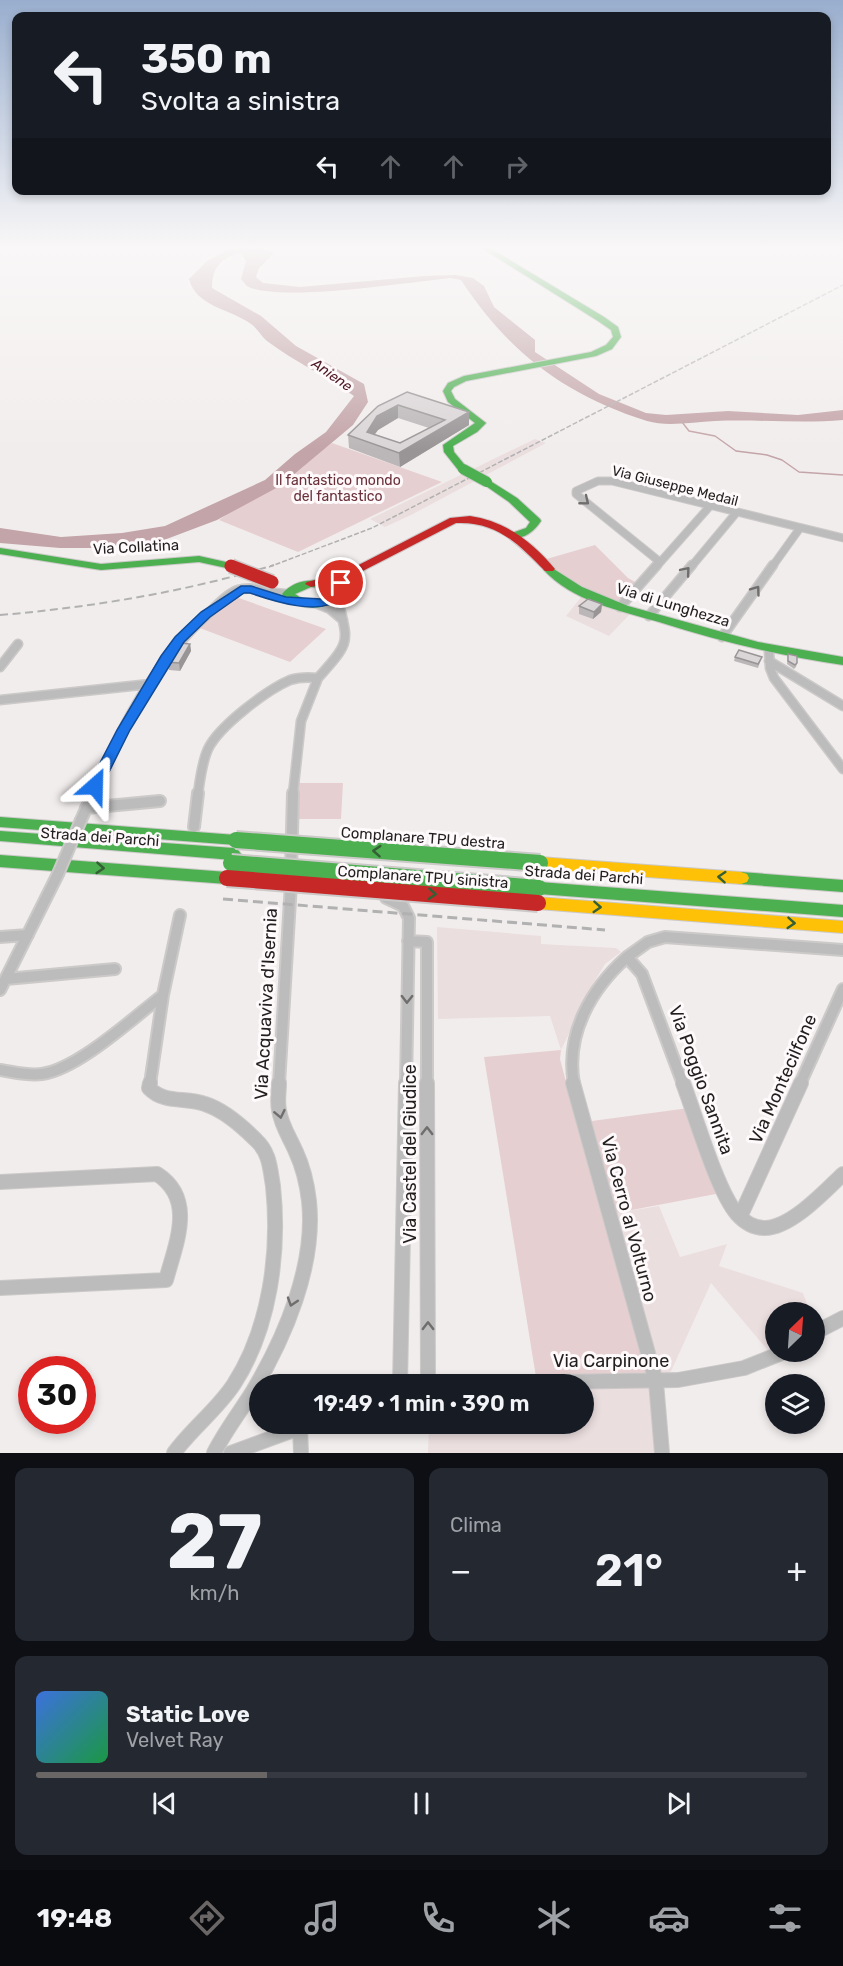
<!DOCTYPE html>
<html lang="it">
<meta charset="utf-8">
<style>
body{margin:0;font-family:Rubik,sans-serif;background:#242831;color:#f1f3f6;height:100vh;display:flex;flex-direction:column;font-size:22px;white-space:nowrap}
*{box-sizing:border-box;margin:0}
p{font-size:20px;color:#9ea1a6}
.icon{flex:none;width:33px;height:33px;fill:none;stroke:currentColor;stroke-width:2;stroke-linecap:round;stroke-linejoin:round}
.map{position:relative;height:1453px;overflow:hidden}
.side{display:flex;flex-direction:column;gap:15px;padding:15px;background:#0d0f14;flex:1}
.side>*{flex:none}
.hud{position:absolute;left:12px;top:12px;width:819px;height:183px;border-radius:12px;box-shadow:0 3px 9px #0003;background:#171b24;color:#f1f3f6;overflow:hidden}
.needle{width:39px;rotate:25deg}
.controls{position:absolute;left:765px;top:1302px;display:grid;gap:12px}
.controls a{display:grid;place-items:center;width:60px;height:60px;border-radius:50%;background:#171b24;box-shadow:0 3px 9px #0003;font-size:30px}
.speed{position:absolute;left:18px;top:1356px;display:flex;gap:12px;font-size:30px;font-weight:700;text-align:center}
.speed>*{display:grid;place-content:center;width:78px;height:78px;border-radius:50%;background:#171b24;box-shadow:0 3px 9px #0003;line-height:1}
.speed .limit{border:9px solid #d22;background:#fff;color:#111}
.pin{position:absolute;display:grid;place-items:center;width:51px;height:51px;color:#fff;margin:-26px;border:3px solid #fff;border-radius:50%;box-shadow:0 2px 6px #0007}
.me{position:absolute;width:66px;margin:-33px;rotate:25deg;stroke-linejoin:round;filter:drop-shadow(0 0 4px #0008)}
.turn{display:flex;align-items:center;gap:21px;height:126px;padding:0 30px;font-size:27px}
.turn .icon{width:78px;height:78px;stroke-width:2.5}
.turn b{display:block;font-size:42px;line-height:51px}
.lanes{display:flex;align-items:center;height:57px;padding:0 30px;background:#0003;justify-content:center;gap:30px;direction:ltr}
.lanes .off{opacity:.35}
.big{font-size:45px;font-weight:600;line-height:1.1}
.side .card{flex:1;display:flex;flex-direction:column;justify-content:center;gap:9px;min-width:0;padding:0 21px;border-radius:12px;background:#242831}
.side .dial{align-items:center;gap:0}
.dial b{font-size:78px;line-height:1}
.song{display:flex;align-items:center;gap:18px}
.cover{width:72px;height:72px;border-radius:9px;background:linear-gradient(135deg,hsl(220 70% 55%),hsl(140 70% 35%))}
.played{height:6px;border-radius:3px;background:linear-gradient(90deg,#6b6666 30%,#363941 30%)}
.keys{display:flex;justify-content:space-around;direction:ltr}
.heat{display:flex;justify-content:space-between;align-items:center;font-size:33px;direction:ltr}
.side .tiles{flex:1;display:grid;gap:15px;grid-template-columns:1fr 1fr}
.card:last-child{grid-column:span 2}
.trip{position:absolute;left:249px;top:1374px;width:345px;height:60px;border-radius:30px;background:#171b24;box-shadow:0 3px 9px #0003;font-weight:600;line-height:60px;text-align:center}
.menu{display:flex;height:96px;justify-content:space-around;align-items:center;background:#090b0e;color:#9ea1a6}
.menu .icon{width:42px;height:42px}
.menu .active{color:#6b6666}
.menu b{font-size:27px;color:#f1f3f6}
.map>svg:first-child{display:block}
.built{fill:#ebdedf}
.green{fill:#e6cfd1}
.water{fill:#c3a4a8}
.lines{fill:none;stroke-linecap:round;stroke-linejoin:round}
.stream{stroke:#c3a4a8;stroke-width:1.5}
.street-far3-casing{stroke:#ccc9c9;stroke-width:9}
.street-far2-casing{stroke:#ccc9c9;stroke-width:11}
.street-far1-casing{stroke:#ccc9c9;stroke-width:14}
.street-casing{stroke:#ccc9c9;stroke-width:16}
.fast-casing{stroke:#ccc9c9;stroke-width:2}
.slow-casing{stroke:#ccc9c9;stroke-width:2}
.jam-casing{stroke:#ccc9c9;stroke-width:2}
.street-far3{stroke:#bdbcbc;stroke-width:7}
.street-far2{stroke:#bdbcbc;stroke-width:8}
.street-far1{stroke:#bdbcbc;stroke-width:10}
.street{stroke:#bdbcbc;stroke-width:14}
.fast{fill:#4caf50;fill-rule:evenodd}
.slow{fill:#ffc107;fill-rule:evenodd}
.jam{fill:#c62828;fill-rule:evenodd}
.rail-far2{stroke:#b2b1b1;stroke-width:1.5;stroke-dasharray:5 2;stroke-linecap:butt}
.rail-far1{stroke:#b2b1b1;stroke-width:2;stroke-dasharray:8 4.5;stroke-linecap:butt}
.rail{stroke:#b2b1b1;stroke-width:3;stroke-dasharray:10 5;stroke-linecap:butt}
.street-bridge-casing{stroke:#ccc9c9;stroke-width:14;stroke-linecap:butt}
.fast-bridge-far1-casing{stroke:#ccc9c9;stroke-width:12;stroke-linecap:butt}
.fast-bridge-casing{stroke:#ccc9c9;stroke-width:20;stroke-linecap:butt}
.jam-bridge-far1-casing{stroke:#ccc9c9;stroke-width:16;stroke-linecap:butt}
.jam-bridge-casing{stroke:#ccc9c9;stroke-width:20;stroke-linecap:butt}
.street-bridge{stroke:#bdbcbc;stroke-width:10}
.fast-bridge-far1{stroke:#4caf50;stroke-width:10}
.fast-bridge{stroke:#4caf50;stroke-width:16}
.jam-bridge-far1{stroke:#c62828;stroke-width:13}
.jam-bridge{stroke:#c62828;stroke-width:16}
.wall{fill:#bbb7b8;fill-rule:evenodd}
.shaded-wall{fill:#999596}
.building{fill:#dad5d6;stroke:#999596;stroke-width:1.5;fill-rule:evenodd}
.oneway{stroke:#706d6d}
.oneway2{stroke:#355f34}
.route{fill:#1a73e8;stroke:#114b97;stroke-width:1.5}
.labels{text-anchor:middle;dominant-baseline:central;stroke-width:6;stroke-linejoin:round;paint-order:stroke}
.far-water-label{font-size:14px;font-style:italic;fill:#4c1622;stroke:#fef9fa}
.far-park-label{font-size:14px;fill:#69303a;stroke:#fef9fa}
.far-street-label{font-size:14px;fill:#221e1e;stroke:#fef9fa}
.street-label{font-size:15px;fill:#221e1e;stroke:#fef9fa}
.near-street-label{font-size:18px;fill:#221e1e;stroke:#fef9fa}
</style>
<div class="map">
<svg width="843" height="1453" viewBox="0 0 843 1453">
<rect width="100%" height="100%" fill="#f2eded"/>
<path class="built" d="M535,439l11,4 -135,72 -26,12 -15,-8z
M582,596l49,17 -22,23 -43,-20z
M437,927l104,9v8l75,4 5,4 -16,12 -9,15 -35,71 -11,-34 -112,3z
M659,1206l21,51 47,-13 -8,22 84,27 7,19h-34l-1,39 -4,3 -60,-71 -43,95 -8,-3 -44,-162z
M584,1384l69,2 6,67h-231l1,-29h155z"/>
<path class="green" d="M332,443l110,39 -144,70 -79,-32z
M595,545l33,33 9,5 -19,21 -46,-19 -29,-25z
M236,597l90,32 -36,33 -93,-35z
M299,783h44l-2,36h-46z
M561,1050l-1,9 17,64 112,-15 32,85 -105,20 44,162 -124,2 -52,-320z"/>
<path class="water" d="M233,247h25l16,6 -15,15 -3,9 7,6 37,4 124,-11 32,-1 17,3 11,8 10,21 41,33v12l64,42 47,19 20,2 62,-4 70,4 45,-5v10c-43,4 -85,-1 -128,1 -22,1 -48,6 -68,0 -82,-26 -139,-69 -186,-141l-11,-2c-39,4 -174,25 -203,8 -1,-1 -5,-6 -6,-7l5,-18 -5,-8c-20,4 -29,15 -29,35l49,28 35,30 68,38 4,18 -15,23 -73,61 -63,34 -53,20 -43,8h-61l-60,-5v-15l61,9 61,-4 43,-7 100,-46 30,-26 31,-22 28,-36c-28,-20 -59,-34 -87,-55 -6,-5 -10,-13 -16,-17 -20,-15 -55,-17 -62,-45l18,-18z"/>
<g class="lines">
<path class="stream" d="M682,422l7,9 26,5 21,15 31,4 15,5 17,12 44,3"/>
<defs>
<path id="street-far3" d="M660,562l-84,-68v-3l22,-10h14l231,57
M656,567l54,-61
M691,567l45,-54
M772,567l28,-39"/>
<path id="street-far2" d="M315,603l15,6 13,11
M620,607l37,-42
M649,616l43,-51
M722,637l51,-72
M769,651l1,17 4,10 69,91
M769,661l74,45
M0,667l18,-23
M0,700l150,-16
M92,794c29,-66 62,-132 117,-181 8,-8 18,-19 29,-23 15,-5 34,4 50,4
M198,794c2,-15 4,-32 10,-45 11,-23 59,-59 82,-69 9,-3 19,-3 28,-2 36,-40 29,-35 19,-84
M293,794l8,-73 17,-43"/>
<path id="street-far1" d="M86,808l74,-7
M81,820l12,-27
M194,827l4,-34
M291,870l2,-77
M386,898l17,8 6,12 -3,166
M0,937l28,-2
M408,941l19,1v142
M627,957l21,-15 17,-5 178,13
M6,979l109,-10
M0,990l58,-116
M0,1070c14,2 28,6 42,4 36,-5 91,-56 121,-79
M150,1084l13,-89 17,-80
M279,1084l12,-201
M574,1084c-9,-50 17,-95 53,-127l15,17 41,110
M800,1084l43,-95"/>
<path id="street" d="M150,1083l-1,5c15,16 37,9 56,16 19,6 37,22 51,36 14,13 14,29 17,46 7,66 -3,142 -39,198 -17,26 -42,44 -60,69
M427,1083l1,301
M573,1083l83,299 6,71
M683,1083c12,31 34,108 54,131 7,8 17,14 28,14 26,0 60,-37 78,-54
M0,1182l157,-8c39,25 19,69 9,106l-166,8
M740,1217l61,-134
M814,1333l29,-15
M400,1384l6,-301
M433,1384l245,-4 66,-12 40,-16
M300,1428l1,25
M214,1453c11,-22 26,-41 39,-62 32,-54 63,-126 56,-190 -2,-17 -6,-34 -13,-49 -6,-14 -15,-27 -17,-42 -2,-9 0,-18 0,-27
M231,1453l79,-29"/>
<path id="fast" d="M480,247h8l116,70 14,10 3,10 -9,12 -16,7 -130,25 -12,6 -3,4 4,8 31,24 -9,9 -24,14 1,6 14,17 -5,3 -4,-1 -15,-19 -1,-7 32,-22 -27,-21 -5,-11 5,-8 16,-7 127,-24 15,-7 7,-8 -2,-7 -13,-9z
M487,479l30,19 23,21 1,2c-7,11 -18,19 -32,17v-4l17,-6 4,-6 -21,-20 -26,-18 -1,-2z
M0,548l101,16 98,-8 36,8 2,2 -6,3 -32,-7 -98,8 -101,-16z
M549,566l33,21 46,19 130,36 85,15v8c-63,-9 -124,-24 -184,-43 -38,-11 -88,-21 -116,-53z
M347,572l6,3 -11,16v6c-16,15 -46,14 -60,-3 14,-16 34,-16 52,-9l9,-12zM311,587l10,1 9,4v3c-12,7 -24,7 -35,-1z
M0,817l236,18 5,1 3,4 -3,4 -5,1 -236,-18z
M0,831l233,17 5,2 3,4 -3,4 -5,2 -233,-19z
M0,855l227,17 6,2 2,4 -2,4 -6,2 -227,-17z
M741,872l102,8v12l-102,-8 -6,-2 -2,-4 2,-4z
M539,882l304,23v12l-304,-23 -6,-2 -2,-4 2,-4z"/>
<path id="slow" d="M540,857l201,15 6,2 2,4 -2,4 -6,2 -201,-15 -5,-2 -3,-4 3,-4z
M538,897l305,24v12l-305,-24 -6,-2 -2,-4 2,-4z"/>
<path id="jam" d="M470,516c35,5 63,26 85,53l-2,2h-8c-27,-27 -48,-50 -89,-48l-105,54 -40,10 -6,-3 2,-2 36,-9 107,-55z"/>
</defs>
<use href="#street-far3" class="street-far3-casing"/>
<use href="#street-far2" class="street-far2-casing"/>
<use href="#street-far1" class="street-far1-casing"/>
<use href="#street" class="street-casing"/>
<use href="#fast" class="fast-casing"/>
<use href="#slow" class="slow-casing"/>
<use href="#jam" class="jam-casing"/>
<use href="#street-far3" class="street-far3"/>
<use href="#street-far2" class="street-far2"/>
<use href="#street-far1" class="street-far1"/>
<use href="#street" class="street"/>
<use href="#fast" class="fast"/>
<use href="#slow" class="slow"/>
<use href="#jam" class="jam"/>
<path class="rail-far2" d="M269,567l103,-39 471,-243"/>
<path class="rail-far1" d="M0,615c94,-8 184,-23 274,-50"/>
<path class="rail" d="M223,899l382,31"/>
<defs>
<path id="street-bridge" d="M58,874l23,-54"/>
<path id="fast-bridge-far1" d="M463,469l24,13"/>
<path id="fast-bridge" d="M236,840l304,23
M231,863l308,25"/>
<path id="jam-bridge-far1" d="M231,566l41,16"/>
<path id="jam-bridge" d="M227,878l311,25"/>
</defs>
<use href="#street-bridge" class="street-bridge-casing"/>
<use href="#fast-bridge-far1" class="fast-bridge-far1-casing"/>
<use href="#fast-bridge" class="fast-bridge-casing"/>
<use href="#jam-bridge-far1" class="jam-bridge-far1-casing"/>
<use href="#jam-bridge" class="jam-bridge-casing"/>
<use href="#street-bridge" class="street-bridge"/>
<use href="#fast-bridge-far1" class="fast-bridge-far1"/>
<use href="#fast-bridge" class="fast-bridge"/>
<use href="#jam-bridge-far1" class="jam-bridge-far1"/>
<use href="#jam-bridge" class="jam-bridge"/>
</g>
<path class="wall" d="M407,392l62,33 -69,42 -51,-19 -1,-13zM398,418l31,10 -29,15 -26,-8 4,-5z
M602,604l-1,8 -8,7 -14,-5v-8z
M190,644l1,7 -11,20 -11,-1 -2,-8z
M788,654l9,9 -1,4 -2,2 -7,-5z
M735,657h27l-4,11 -24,-7z"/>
<path class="shaded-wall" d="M398,405v13l-20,12 -9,12 -2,-10 10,-16z
M469,412v13l-69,42 -1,-14z
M602,604l-1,8 -8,7 1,-7z
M190,644l1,7 -11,20 -1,-8z"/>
<path class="building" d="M407,392l62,20 -70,41 -51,-18 30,-29zM398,405l47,15 -45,23 -33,-11 10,-16z
M588,599l14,5 -8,8 -15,-6z
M181,643l9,1 -11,19 -12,-1z
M739,650l23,7 -4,7 -23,-7z
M788,654l9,2v7l-2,2 -7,-4z"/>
<defs><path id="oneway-chevron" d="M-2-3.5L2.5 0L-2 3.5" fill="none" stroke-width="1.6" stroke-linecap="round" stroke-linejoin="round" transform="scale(1.5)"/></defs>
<g class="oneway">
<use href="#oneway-chevron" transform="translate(585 501) rotate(39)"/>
<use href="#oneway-chevron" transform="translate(686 571) rotate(-50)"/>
<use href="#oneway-chevron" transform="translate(756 590) rotate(-54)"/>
<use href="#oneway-chevron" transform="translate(407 999) rotate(91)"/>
<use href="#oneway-chevron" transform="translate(280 1114) rotate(78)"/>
<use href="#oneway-chevron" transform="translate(427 1131) rotate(-90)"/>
<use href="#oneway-chevron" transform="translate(292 1302) rotate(108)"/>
<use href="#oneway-chevron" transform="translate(428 1326) rotate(-90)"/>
</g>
<g class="oneway2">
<use href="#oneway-chevron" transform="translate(377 851) rotate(-176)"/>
<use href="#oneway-chevron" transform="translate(100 868) rotate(4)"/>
<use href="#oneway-chevron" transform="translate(722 877) rotate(-176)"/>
<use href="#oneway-chevron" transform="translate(432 894) rotate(4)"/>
<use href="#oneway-chevron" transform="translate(597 907) rotate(4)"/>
<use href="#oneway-chevron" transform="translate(791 923) rotate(4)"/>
</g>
<linearGradient id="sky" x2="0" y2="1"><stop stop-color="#99aece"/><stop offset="0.55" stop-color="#f9f7f7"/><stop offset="1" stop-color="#f9f7f7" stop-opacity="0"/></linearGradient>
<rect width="843" height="450" fill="url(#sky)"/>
<path class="route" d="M341,579l5,4 -5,15c-20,19 -68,3 -91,-5h-6l-34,24 -26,25 -54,88 -30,60h-10l-2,-4 29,-56 44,-74 14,-19 26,-25 40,-26h10l35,11 35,2 9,-3 5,-13z"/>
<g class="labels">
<g class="far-water-label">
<text transform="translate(332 375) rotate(35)">Aniene</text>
</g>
<g class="far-park-label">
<text x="338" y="480">Il fantastico mondo<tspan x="338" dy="16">del fantastico</tspan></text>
</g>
<g class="far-street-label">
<text transform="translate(675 486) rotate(14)">Via Giuseppe Medail</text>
</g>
<g class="street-label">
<text transform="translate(136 547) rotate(-3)">Via Collatina</text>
<text transform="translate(673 605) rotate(17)">Via di Lunghezza</text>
<text transform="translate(100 837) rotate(4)">Strada dei Parchi</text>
<text transform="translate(423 838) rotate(4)">Complanare TPU destra</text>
<text transform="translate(584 875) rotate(4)">Strada dei Parchi</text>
<text transform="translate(423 877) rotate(4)">Complanare TPU sinistra</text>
</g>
<g class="near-street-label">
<text transform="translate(266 1004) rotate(-87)">Via Acquaviva d'Isernia</text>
<text transform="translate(783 1079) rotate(-66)">Via Montecilfone</text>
<text transform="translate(701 1080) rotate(70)">Via Poggio Sannita</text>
<text transform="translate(410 1154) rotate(-90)">Via Castel del Giudice</text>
<text transform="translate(629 1219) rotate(75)">Via Cerro al Volturno</text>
<text x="611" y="1361">Via Carpinone</text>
</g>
</g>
</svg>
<div class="controls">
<a><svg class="needle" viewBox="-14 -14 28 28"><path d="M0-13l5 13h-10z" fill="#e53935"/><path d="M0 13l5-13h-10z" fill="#9ea1a6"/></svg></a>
<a><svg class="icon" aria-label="layers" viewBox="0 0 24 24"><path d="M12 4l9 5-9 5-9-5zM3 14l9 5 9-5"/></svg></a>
</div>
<div class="speed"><div class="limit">30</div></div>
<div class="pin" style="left:341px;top:583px;background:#d93025"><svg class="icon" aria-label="arrive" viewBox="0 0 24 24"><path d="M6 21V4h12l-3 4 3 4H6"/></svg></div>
<svg class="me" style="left:95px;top:786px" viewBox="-20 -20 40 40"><path d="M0-17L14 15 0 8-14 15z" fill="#1a73e8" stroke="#fff" stroke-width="4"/></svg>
<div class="trip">19:49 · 1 min · 390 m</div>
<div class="hud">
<div class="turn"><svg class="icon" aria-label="left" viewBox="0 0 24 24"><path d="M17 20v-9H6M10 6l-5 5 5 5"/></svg><div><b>350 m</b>Svolta a sinistra</div></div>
<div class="lanes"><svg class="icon" aria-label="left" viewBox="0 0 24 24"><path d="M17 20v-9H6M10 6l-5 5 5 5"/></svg><svg class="icon off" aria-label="ahead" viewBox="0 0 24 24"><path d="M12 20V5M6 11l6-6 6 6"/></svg><svg class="icon off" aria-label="ahead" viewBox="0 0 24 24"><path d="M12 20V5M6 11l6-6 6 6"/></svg><svg class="icon off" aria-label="right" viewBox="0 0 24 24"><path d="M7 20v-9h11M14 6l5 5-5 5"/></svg></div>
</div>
</div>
<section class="side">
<div class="tiles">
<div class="card dial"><b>27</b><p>km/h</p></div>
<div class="card"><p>Clima</p>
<div class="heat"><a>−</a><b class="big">21°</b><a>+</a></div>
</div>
<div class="card">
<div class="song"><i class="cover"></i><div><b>Static Love</b><p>Velvet Ray</p></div></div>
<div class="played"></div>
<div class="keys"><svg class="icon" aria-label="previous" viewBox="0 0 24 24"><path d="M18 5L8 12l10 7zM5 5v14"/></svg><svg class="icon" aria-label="pause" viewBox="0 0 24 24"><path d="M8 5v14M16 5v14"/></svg><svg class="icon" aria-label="next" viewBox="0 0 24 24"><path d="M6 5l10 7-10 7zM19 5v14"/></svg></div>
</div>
</div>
</section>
<nav class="menu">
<b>19:48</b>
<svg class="icon active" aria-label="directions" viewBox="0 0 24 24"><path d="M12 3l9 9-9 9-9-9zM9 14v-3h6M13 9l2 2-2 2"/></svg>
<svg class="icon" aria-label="music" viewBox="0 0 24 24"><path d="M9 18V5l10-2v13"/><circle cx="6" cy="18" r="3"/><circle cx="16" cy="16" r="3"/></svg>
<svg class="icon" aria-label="phone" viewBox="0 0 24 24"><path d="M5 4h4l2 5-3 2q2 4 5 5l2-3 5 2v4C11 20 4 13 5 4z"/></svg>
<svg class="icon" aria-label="climate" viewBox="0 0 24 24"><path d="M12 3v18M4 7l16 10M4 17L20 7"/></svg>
<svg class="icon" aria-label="car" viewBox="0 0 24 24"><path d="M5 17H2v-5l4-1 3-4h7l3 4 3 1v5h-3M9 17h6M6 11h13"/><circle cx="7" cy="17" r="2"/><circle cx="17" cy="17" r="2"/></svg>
<svg class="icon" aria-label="filters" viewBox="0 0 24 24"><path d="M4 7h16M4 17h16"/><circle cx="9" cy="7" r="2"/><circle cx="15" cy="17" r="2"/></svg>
</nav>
